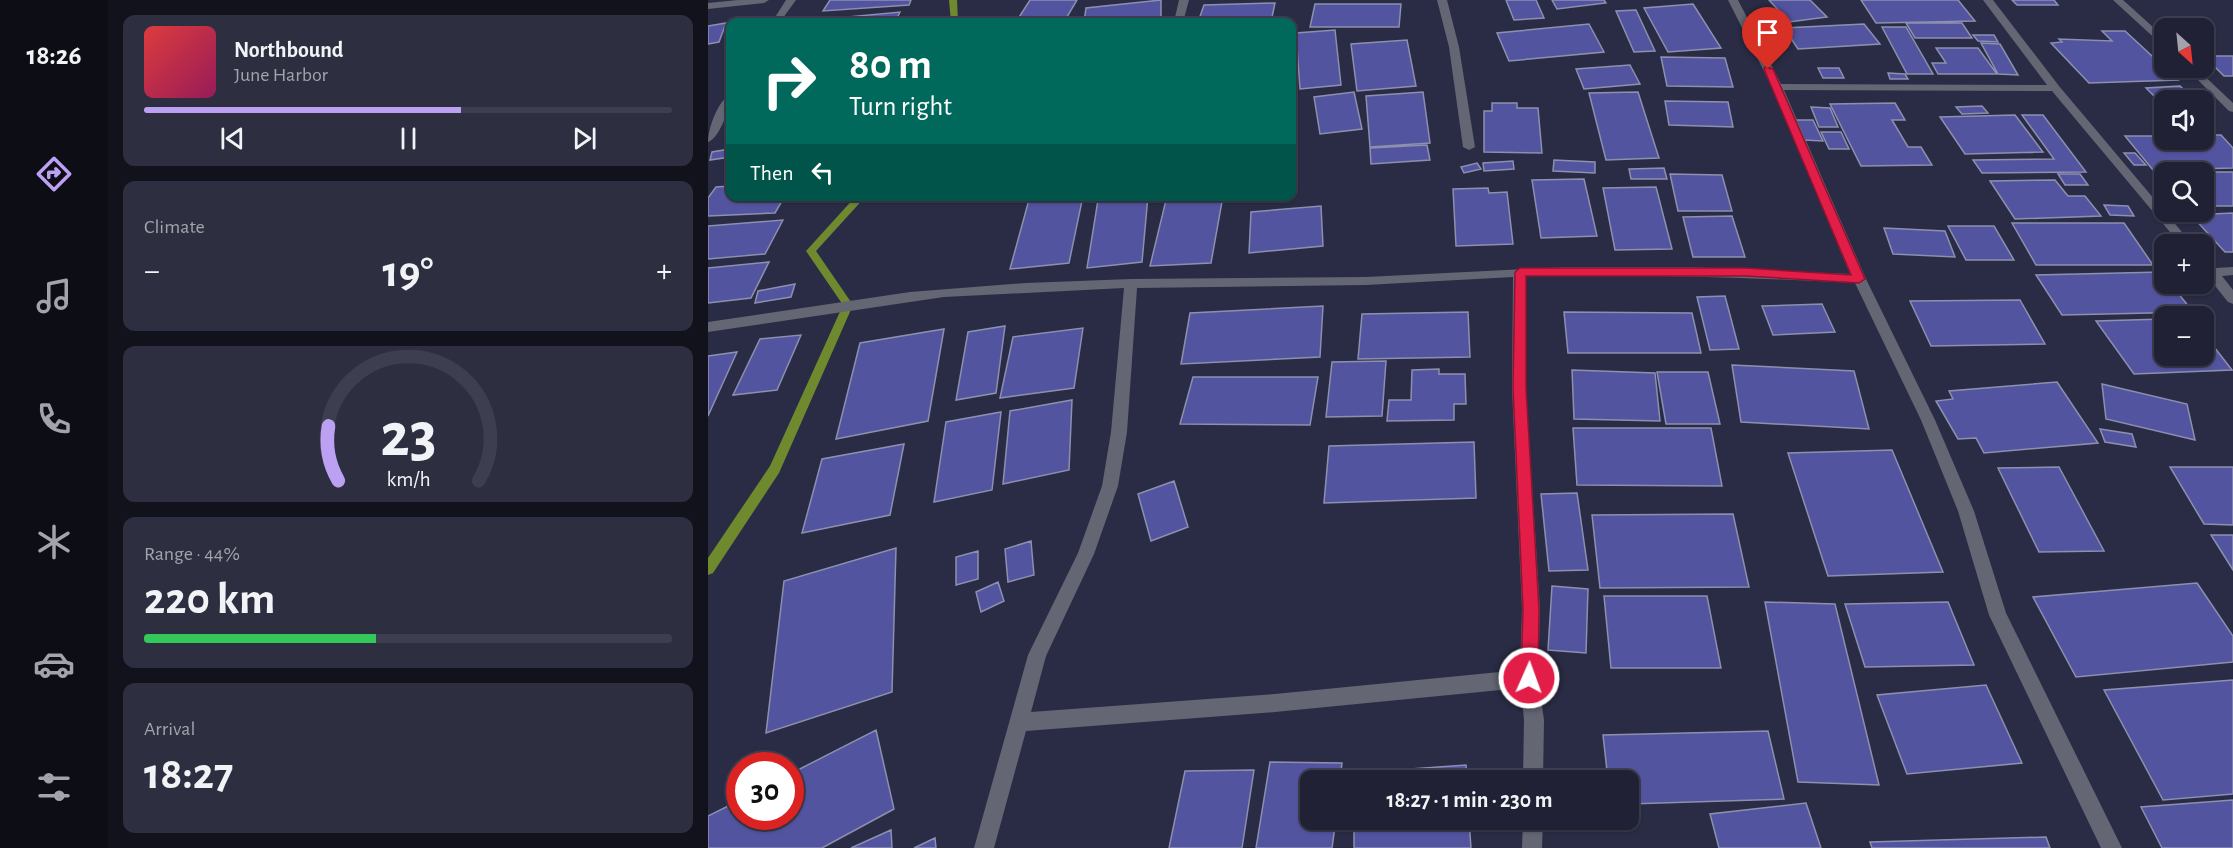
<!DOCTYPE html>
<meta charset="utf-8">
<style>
body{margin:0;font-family:"Alegreya Sans",sans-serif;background:#2d2e40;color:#f1f3f6;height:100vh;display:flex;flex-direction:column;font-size:22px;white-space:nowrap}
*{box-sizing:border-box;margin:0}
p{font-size:20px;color:#a2a3ac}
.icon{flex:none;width:33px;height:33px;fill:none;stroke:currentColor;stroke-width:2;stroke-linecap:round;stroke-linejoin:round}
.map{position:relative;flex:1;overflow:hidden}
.drawer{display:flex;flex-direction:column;gap:15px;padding:15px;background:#12121d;width:600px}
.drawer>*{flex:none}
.guide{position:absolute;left:18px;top:18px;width:570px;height:183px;border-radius:12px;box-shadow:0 2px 4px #0004,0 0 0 2px #3d3e4f;background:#00695c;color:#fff;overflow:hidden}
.needle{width:39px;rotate:153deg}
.fabs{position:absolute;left:1446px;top:18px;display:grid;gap:12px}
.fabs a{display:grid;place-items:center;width:60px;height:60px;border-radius:12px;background:#202134;box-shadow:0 2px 4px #0004,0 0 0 2px #3d3e4f;font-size:30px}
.speed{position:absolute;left:18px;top:752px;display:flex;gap:12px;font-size:30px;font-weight:700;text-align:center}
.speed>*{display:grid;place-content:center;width:78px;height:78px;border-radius:50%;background:#202134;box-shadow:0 2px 4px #0004,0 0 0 2px #3d3e4f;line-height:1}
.speed .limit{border:9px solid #d22;background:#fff;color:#111}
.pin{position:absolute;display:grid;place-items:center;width:51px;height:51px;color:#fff;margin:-62px -26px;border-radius:50% 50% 50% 0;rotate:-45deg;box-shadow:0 0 6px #0007}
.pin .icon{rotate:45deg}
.me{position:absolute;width:66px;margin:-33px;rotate:2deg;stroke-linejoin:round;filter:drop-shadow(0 0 4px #0008)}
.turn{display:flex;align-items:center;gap:21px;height:126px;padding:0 24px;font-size:27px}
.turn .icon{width:78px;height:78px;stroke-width:2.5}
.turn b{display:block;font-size:42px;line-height:51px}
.then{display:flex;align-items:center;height:57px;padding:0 24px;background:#0003;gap:12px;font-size:22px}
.big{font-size:45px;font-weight:700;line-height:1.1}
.drawer .widget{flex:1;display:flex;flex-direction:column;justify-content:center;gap:9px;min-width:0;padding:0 21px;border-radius:12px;background:#2d2e40}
.drawer .dial{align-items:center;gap:0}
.dial svg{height:156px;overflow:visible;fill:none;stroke:#3d3e4f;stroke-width:7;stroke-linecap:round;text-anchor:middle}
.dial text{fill:#f1f3f6;stroke:none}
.song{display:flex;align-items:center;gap:18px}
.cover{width:72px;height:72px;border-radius:9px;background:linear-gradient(135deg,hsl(0 70% 55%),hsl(330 70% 35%))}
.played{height:6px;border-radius:3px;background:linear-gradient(90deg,#bca0f2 60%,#3d3e4f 60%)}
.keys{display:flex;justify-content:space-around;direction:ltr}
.heat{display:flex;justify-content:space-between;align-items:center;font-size:33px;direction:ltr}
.charge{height:9px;border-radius:4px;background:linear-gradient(90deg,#34c759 44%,#3d3e4f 0)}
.trip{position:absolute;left:592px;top:770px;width:339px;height:60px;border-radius:12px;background:#202134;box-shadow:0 2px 4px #0004,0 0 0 2px #3d3e4f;font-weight:700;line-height:60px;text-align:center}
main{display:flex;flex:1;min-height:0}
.menu{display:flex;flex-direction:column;width:108px;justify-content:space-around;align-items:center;background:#0d0d15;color:#a2a3ac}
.menu .icon{width:42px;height:42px}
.menu .selected{color:#bca0f2}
.menu b{font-size:27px;color:#f1f3f6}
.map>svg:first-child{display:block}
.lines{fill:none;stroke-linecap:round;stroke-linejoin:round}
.stream{fill:#6f892f;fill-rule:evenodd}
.building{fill:#5354a0;stroke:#8c90ae;stroke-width:1.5}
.street{fill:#646673;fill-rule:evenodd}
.route{fill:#e11d48;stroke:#92132f;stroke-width:1.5}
</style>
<main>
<nav class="menu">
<b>18:26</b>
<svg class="icon selected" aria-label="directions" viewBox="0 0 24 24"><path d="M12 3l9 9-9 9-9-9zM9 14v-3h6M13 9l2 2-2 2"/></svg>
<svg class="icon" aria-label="music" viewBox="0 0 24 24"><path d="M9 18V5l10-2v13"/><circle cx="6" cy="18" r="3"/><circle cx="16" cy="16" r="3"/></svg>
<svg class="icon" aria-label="phone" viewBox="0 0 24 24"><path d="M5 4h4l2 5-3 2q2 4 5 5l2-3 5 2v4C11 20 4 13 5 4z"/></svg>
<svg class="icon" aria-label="climate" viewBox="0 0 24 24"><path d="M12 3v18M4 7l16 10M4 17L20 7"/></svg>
<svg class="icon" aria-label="car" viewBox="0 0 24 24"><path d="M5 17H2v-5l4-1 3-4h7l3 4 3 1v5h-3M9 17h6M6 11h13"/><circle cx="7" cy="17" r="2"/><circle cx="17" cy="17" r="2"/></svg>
<svg class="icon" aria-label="filters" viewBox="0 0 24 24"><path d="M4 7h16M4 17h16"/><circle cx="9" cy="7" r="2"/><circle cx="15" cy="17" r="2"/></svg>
</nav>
<section class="drawer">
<div class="widget">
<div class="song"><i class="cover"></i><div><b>Northbound</b><p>June Harbor</p></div></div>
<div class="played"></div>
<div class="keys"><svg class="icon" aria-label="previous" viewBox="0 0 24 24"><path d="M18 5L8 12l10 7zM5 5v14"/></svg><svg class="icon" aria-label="pause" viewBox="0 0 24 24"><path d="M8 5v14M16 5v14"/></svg><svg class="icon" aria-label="next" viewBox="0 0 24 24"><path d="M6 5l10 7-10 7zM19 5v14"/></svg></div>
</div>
<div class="widget"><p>Climate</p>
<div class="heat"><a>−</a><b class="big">19°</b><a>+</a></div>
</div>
<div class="widget dial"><svg viewBox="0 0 100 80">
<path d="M14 69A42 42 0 1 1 86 69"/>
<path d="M14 69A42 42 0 0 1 9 41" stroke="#bca0f2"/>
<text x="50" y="56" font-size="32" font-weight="700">23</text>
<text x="50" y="72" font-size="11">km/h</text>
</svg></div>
<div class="widget"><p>Range · 44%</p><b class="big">220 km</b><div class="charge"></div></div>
<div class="widget"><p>Arrival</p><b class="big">18:27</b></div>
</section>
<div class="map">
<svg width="1525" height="848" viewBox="0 0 1525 848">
<rect width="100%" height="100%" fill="#2a2c45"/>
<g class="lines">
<path class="stream" d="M241,0h8l1,22h-7z
M148,196h10l-50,55 37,54 -74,168 -66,100 -5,2v-17l62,-92 73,-161 -37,-54z"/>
</g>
<path class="building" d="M122,0h81l-2,5 -86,6z
M322,0h47l-13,22h-48z
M453,0v21l-77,1 2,-14z
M798,0h30l8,18 -30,2z
M844,0h52l2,3 -49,6z
M1061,0h41l17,17 -38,5z
M1153,0h97l17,21 -99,2z
M1304,0h42l4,5h-41z
M567,3l-4,19h-73l6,-17z
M607,4h86l-2,23h-89z
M985,4l28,44 -53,4 -24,-44z
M928,10l19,41 -21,1 -18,-41z
M192,12l-5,10h-80l1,-2z
M1053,21l5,8h-15l-4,-7z
M18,23l-7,19 -11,2v-18z
M1198,23h56l10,15h-57z
M881,24l15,28 -95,9 -12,-28z
M1156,24l16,20 -82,5 -14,-21z
M1174,27h24l27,47h-26z
M627,30l6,55 -41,4 -4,-56z
M1394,31h23l53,49 -89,3 -38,-40 11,-1 -3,-3 53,2z
M1265,35h21l4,7 -20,-1z
M699,40l9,46 -59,5 -6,-47z
M1273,43l19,1 18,31 -20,-1z
M1228,48h42l19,26h-59l-6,-11h14z
M1496,56h29v20h-9z
M953,57l64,1 8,29 -66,-1z
M922,65l10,19 -56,5 -8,-20z
M1110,68h21l5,10h-21z
M1180,73l17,1 3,5h-18z
M1472,86l15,14h-31v6l-18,-18z
M646,92l8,37 -42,5 -6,-37z
M715,92l7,51 -60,4 -4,-51z
M930,92l21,66 -53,2 -17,-67z
M957,101l63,1 5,25 -64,-2z
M784,103h25v5h21l4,45 -58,-1v-41h8z
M1187,103l10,17h-13l16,27h13l11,18 -71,1 -31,-62z
M1274,106l6,7 -26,1 -6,-7z
M1103,107l19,1 8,19h-19z
M1307,115l28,37 -78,2 -25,-37z
M1314,115h21l43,57 -104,1 -9,-13 81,-1z
M1086,120h19l10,21 -20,-1z
M1113,132h20l8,17h-20z
M1496,135h17l12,13v20l-80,2 -28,-34h39v4h40z
M719,145l3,15 -59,4 -1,-16z
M22,149v8l-20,3 2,-8z
M1416,153h11l11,12h-12z
M846,160l41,2v11l-42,-2z
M805,161l1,8 -30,2 -1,-8z
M769,163l4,6 -17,4 -3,-6z
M956,168l3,11h-36l-2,-10z
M1447,172h78v34h-29v-34h-40v12z
M962,174l52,1 10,36h-54z
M1350,174h22l8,11h-23z
M876,179l13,57 -56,2 -9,-58z
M1347,180l13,16h17l16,20 -86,3 -25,-38z
M22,186v10h55l-10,17 -67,3v-18l8,-11z
M948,187l16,62 -57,1 -12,-62z
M780,188l1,5 18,-1 6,52 -57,2 -3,-57z
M322,196h53l-14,67 -59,6z
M426,196h14l-6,66 -55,6 11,-68z
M459,196h56l-12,67 -61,3z
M1396,205l24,1 6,10 -24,-1z
M613,206l2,40 -74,7 2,-41z
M1525,213v39h-8l-34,-37z
M1024,216l13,41h-52l-10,-40z
M75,220l-18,34 -57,5v-33z
M1304,223h112l29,42h-117z
M1240,226h46l20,34h-48z
M1176,228l61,3 10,26 -62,-3z
M61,262l-18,36 -43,5v-35z
M1454,272l2,12h7l22,28 -131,3 -26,-40z
M87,284l-4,13 -36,6 3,-12z
M1017,296l14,53 -29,1 -13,-53z
M1312,300l25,44 -114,2 -21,-45z
M1114,304l13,28 -62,3 -11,-29z
M615,306l-3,51 -139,7 9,-51z
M760,312l2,45 -112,2 4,-45z
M856,312l128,1 9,40h-133z
M1456,319v37h40v-22l28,36 -98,4 -38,-53z
M297,326l-9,67 -40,7 12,-68z
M375,328l-9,60 -74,10 13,-61z
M236,329l-16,92 -92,18 24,-96z
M93,335l-24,55 -44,5 27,-56z
M29,352l-29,64v-60z
M678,361l-4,55 -56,1 6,-55z
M1024,365l122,6 15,58 -128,-7z
M731,369v5h26l1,30h-12v16l-67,1 2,-21h22l1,-30z
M864,370l83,3 5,48 -86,-2z
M949,372h51l12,52h-54z
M485,377h125l-8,48 -130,-1z
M1349,382l41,61 -114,10 -8,-15 -18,1 -22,-38 17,-2 -4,-8z
M1394,384l85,20 8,36 -89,-21z
M364,400l-3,70 -66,14 7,-73z
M293,412l-9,78 -58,12 12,-80z
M865,428h138l11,58 -145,-1z
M1392,429l32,5 4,13 -31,-5z
M766,442l2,56 -152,5 5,-57z
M196,444l-14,71 -88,18 20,-74z
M1184,450l51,122 -115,4 -40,-123z
M1351,467l45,84 -65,1 -41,-84z
M1462,467h63v58l-29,-1z
M466,481l14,46 -37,14 -13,-47z
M869,493l11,77 -39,1 -8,-77z
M1025,514l16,73 -149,1 -8,-73z
M1503,535h22v35z
M323,541l3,34 -26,7 -3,-33z
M188,548l-4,144 -126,41 18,-152z
M270,551v28l-22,6v-28z
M290,582l6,19 -23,11 -5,-20z
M1489,583l36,53v26l-157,15 -43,-80z
M844,586l36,3 -2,64 -38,-3z
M896,596h103l14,72h-110z
M1057,602l70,2 44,181 -81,-3z
M1240,602l26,63 -109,2 -20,-63z
M1525,680v114l-70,6 -59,-110z
M1278,685l36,78 -115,11 -30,-79z
M168,730l18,79 -72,39h-114v-32l32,-16v16h50v-42z
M1060,731l16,68 -155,5v-24h-21l-5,-45z
M562,762l72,1 -2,17h-29v39h25l-4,29h-76z
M758,765l1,15h-113v-7z
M546,770l-12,78h-73l16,-77z
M1525,800v48h-71l-21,-41z
M1098,803l15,45h-102l-9,-34z
M646,819h115l2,29h-117z
M183,830l1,18h-41z
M1338,837l4,11h-178l-2,-6z
M227,838l1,10h-22z"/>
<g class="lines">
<path class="street" d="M30,0h31l-5,3 -56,6v-6z
M78,0h10l-16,22h-8z
M471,0h10l-6,22h-9z
M729,0h10l12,47 16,100 -6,3 -6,-3 -14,-100z
M1020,0h10l43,84 266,1 -64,-85h10l66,86 133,158h-12l-128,-153 -268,-1 82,189 69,141 39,91 32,102 116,235h-21l-112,-233 -31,-104 -37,-91 -66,-137c-110,-6 -219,-9 -329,-7v113l14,220 -2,69 6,42 -1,60h-20l1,-60 -3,-32 -246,24 -249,19 -32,117h-20l54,-193 50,-102 24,-67 9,-54 13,-144 -180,9 -236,35v-10l202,-30 116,-9 105,-4 235,-2 199,-10h126l159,7 -78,-187zM805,277l-1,112 10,220 -2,61 -245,24 -244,18 15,-56 48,-102 24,-68 9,-54 10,-144 229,-3z
M1405,0h10l41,37v8l-3,-1z
M1478,68h10l37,35v9l-4,-1z
M22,95c1,11 -10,43 -22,47 0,-13 10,-42 22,-47z
M1496,260l5,1 6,7 18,-1v8l-11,1 11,14v14l-5,-2 -24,-30z
M815,819h20l-1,29h-20z"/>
</g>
<path class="route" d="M1057,67l8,2 92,210 -6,4 -113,-7h-220v112l13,221 -1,69 -3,6 -6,2 -6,-2 -2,-6 2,-69 -10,-221 2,-116 5,-4h226l105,7 -87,-206z"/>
</svg>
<div class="fabs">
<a><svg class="needle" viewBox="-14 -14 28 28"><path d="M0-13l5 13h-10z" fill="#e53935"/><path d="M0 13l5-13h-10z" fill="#a2a3ac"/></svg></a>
<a><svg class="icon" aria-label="sound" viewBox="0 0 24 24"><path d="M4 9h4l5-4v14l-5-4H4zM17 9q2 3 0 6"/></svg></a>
<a><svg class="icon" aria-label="search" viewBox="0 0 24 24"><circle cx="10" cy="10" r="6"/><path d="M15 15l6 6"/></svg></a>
<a>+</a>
<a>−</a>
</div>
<div class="speed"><div class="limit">30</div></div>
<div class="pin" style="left:1060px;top:69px;background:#d93025"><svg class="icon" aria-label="arrive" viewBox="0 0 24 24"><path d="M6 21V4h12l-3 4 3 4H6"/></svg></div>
<svg class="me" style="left:821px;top:678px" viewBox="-20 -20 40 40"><circle r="17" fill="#e11d48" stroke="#fff" stroke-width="3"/><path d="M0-11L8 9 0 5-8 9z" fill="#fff"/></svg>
<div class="trip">18:27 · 1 min · 230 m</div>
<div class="guide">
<div class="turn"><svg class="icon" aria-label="right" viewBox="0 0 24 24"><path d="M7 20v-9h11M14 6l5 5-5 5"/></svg><div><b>80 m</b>Turn right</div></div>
<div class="then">Then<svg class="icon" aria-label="left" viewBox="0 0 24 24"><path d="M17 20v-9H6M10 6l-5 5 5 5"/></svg></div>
</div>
</div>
</main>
